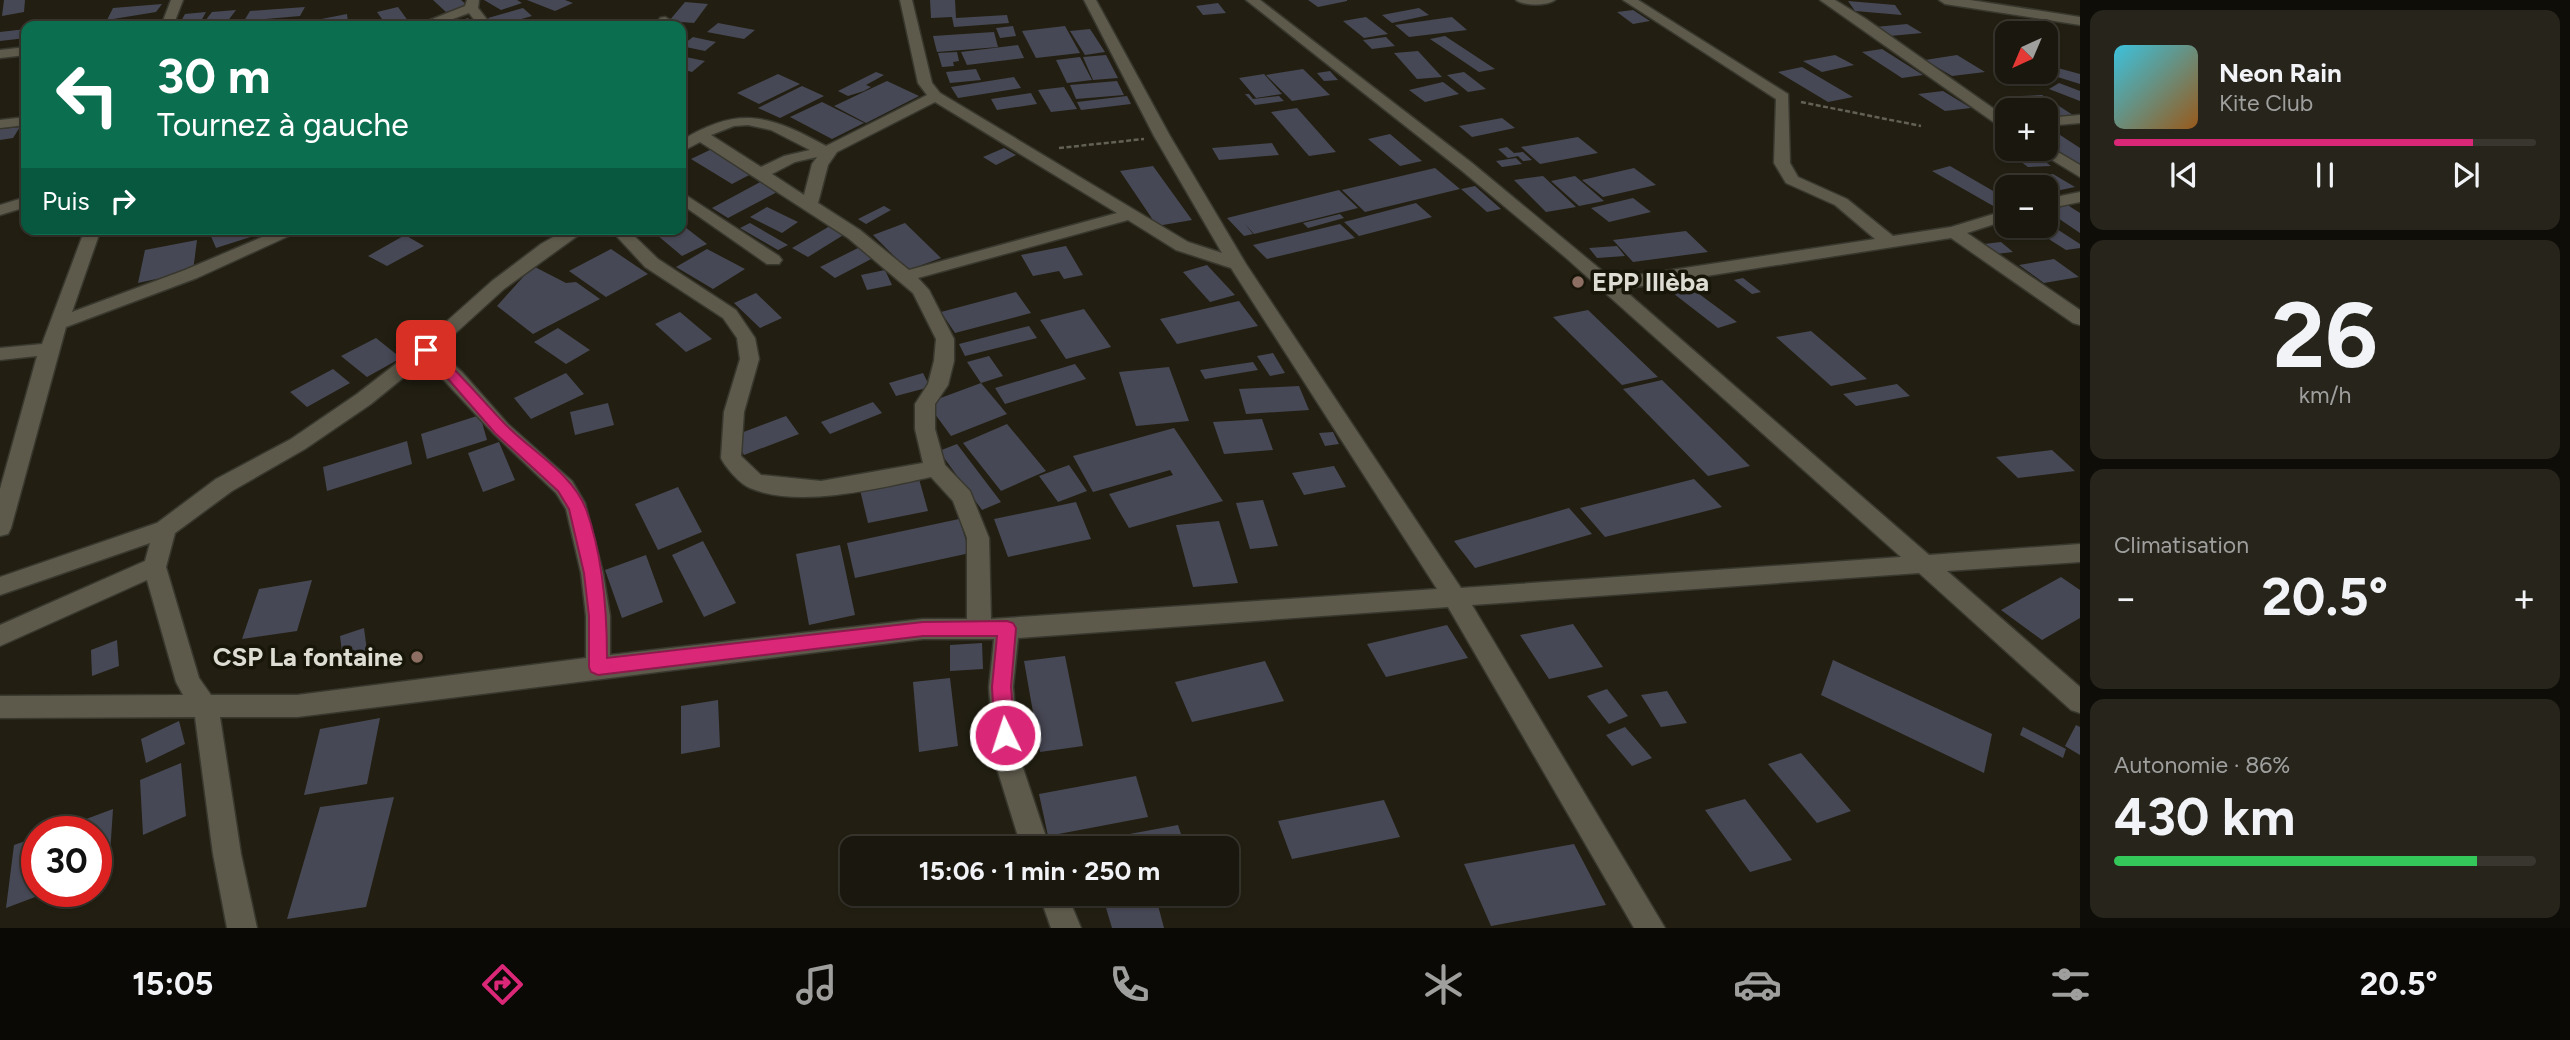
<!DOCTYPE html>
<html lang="fr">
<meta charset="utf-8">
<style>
body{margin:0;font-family:Figtree,sans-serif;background:#27241c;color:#f1f3f6;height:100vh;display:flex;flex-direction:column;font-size:26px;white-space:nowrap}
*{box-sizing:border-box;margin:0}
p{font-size:23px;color:#9f9f9e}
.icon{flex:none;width:38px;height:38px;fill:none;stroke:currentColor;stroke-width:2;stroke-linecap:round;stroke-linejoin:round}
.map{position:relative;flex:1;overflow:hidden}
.panel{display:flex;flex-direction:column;gap:10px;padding:10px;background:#0e0d08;width:490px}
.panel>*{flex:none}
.guide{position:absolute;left:21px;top:21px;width:665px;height:214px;border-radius:14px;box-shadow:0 2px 5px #0004,0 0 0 2px #38362e;background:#0b6e4f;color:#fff;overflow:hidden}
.needle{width:46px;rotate:224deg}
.controls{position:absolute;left:1995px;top:21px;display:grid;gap:14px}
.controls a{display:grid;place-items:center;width:63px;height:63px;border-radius:14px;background:#1a170e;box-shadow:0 2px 5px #0004,0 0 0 2px #38362e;font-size:35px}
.speed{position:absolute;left:21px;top:816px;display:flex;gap:14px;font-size:35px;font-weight:700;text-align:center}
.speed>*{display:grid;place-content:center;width:91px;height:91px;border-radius:50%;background:#1a170e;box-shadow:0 2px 5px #0004,0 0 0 2px #38362e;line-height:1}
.speed .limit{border:10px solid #d22;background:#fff;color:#111}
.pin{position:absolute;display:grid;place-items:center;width:60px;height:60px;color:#fff;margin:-30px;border-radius:14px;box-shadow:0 4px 10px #0006}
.me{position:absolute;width:77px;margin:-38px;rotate:356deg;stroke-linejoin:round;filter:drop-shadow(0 0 5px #0008)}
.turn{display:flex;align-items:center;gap:24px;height:147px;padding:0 21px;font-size:32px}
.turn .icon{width:91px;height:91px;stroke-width:2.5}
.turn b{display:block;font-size:49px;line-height:60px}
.then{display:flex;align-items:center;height:66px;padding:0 21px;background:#0003;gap:14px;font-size:26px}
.big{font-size:52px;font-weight:700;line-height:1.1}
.panel .card{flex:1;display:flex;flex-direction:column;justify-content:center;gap:10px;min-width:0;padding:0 24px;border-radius:14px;background:#27241c}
.panel .dial{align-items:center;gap:0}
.dial b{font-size:91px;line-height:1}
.song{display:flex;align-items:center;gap:21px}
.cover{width:84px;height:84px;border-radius:10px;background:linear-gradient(135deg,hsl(190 70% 55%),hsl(30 70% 35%))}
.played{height:7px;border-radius:4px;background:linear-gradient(90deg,#db2777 85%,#38362e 85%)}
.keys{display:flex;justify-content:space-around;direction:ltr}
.heat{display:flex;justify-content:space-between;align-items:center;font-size:38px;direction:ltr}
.charge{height:10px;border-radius:5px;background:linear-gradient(90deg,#34c759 86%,#38362e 0)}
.trip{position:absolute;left:840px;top:836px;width:399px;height:70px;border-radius:14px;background:#1a170e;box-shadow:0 2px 5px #0004,0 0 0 2px #38362e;font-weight:700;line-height:70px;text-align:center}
.dock{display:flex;height:112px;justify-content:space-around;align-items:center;background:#0a0906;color:#9f9f9e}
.dock .icon{width:49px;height:49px}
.dock .selected{color:#db2777}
.dock b{font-size:32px;color:#f1f3f6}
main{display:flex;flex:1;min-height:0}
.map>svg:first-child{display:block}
.building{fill:#474855}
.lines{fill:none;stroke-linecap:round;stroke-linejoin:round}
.minor-casing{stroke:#39382f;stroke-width:3}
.path{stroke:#636055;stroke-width:2.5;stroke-dasharray:5 2.5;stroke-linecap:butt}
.minor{fill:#5d5a4b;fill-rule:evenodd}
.route{fill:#db2777;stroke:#8e194d;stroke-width:2}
.education-dot{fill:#8d6e63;stroke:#181609;stroke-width:2.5}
.labels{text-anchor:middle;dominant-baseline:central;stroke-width:7;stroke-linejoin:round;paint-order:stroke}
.poi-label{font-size:26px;font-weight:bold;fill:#deddd4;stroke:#181609;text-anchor:start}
</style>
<main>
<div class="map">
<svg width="2080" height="928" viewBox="0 0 2080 928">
<rect width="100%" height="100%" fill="#221f12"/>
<path class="building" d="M4,0h21l-1,12 -22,4z
M433,0h28l6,5 -21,7z
M484,0h33l5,3 -21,7z
M527,0h38l8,3 -18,8z
M930,0h25l1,18 51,-3 2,8 -55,4 -2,-10 -21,1z
M1308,0h39v1l-29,6z
M1848,1l47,4 7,10 -47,-4z
M685,2l23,2 -14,19 -25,-2z
M1218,3l8,10 -23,2 -7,-9z
M162,4l-6,8 -49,8 6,-12z
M305,7l-5,9 -56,5 6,-10z
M398,7l13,18 -24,1 -10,-14z
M523,8l9,8 -36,10 -8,-8z
M1419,8l10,7 -37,8 -10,-8z
M236,10l-12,16h-23l11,-14z
M1633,10l17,11 -17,3 -16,-12z
M206,12l-5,9 -21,2 5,-9z
M347,14l1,8 -41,4 -1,-4z
M1366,17l22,17 -24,4 -21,-17z
M1452,17l15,13 -58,7 -14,-12z
M468,18l7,6 -32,2z
M371,19l6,7h-31v-1z
M718,23l37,7 -11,9 -37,-7z
M1907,24l15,9 -32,3 -15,-9z
M1013,26l3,10 -16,2 -4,-10z
M1065,26l15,27 -44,5 -14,-27z
M26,29v9l-26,3v-9z
M1090,29l15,23 -20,3 -15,-24z
M994,32l4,15 -61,5 -4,-16z
M1445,36l50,33 -16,3 -49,-33z
M693,37l23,5 -11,9 -24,-5z
M1386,37l9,9 -23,3 -9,-9z
M1018,45l6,13 -57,7 -6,-13z
M1882,49l41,26 -21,3 -40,-26z
M1418,51l24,26 -25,2 -23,-26z
M957,52l2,9 -6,1 1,4 -12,1 -4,-14z
M1106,55l12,23 -25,2 -10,-23z
M1835,55l19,10 -32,7 -19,-11z
M1957,55l28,17 -33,4 -27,-16z
M681,56l24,5 -13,11 -11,-3z
M1080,57l12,23 -25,3 -11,-23z
M1802,67l51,30 -25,5 -50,-30z
M2054,67l26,7v10l-32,-10z
M976,69l5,11 -31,3 -4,-11z
M1303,69l27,26 -38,6 -26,-26z
M1330,71l8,9 -14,1 -7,-8z
M876,72l8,3 -18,10 5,2 -7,4 -16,5 -10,-5z
M1464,72l22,17 -18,3 -21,-17z
M778,74l22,10 -41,20 -22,-11z
M1264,74l18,20 -26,4 -17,-20z
M1014,77l7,11 -63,10 -7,-11z
M887,81l32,15 -53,27 -32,-17z
M1117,81l7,14 -48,4 -6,-14z
M1443,82l16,12 -34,8 -16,-12z
M2059,83l21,8v10l-31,-12z
M802,86l22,10 -44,22 -22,-10z
M1064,87l13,22 -26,3 -13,-22z
M1943,91l28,17 -26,3 -27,-17z
M1031,93l6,11 -40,6 -6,-11z
M1245,94h4l4,5 26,-3 5,5 -29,4z
M2042,95l34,22 -22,2 -8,-9 -25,-14z
M1127,96l4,8 -50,6 -4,-8z
M822,102l42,21 -32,16 -42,-22z
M1297,108l39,44 -27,4 -38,-44z
M1502,118l13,10 -43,9 -13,-11z
M20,127l-7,11 -13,2v-11z
M2057,133l23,15v21l-34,-23v-12z
M1390,134l32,27 -22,5 -32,-27z
M1578,137l20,16 -58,11 -19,-17z
M1272,143l7,12 -60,5 -7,-12z
M2007,143v6h21l23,17 -23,1 -31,-23z
M1507,147l7,6 9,-1 9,8 -9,1 -5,-5 -10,2 -10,-9z
M714,148l41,24 -23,12 -41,-25z
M1004,148l12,7 -20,10 -13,-8z
M1516,158l6,6 -20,3 -6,-6z
M1153,166l39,54 -35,6 -37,-55z
M1950,166l57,33v5l-12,3 -63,-36z
M1435,168l25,21 -95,23 -23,-22z
M1634,168l22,17 -53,12 -21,-17z
M2053,174l22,13 -29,6v-6h-34l-7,-4z
M1543,176l33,31 -30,5 -32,-32z
M1575,176l29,25 -25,5 -28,-25z
M764,180l17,10 -53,28 -16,-10z
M1475,186l26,23 -14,3 -26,-23z
M1339,190l19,18 -104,26 -9,-10 8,10 -9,2 -17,-18z
M1633,198l18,14 -42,10 -18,-14z
M1416,203l16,14 -73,19 -15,-14z
M2066,204l14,9v20l-34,-23v-3z
M884,206l7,4 -25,14 -8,-5z
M767,207l31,15 -16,11 -32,-16z
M1340,214l4,4 -36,10 -5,-5z
M2046,222l34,22v4l-14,2 -38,-24h18z
M750,223l38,22 -10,5 -38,-22z
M905,223l36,35 -33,12 -35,-35z
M681,224l26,20 -25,12 -25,-21 13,-6h11z
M1340,224l15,14 -88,21 -14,-14z
M830,226l15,8 -37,23 -16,-9z
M226,229h47v1l-57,18 -6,-14z
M1686,231l22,21 -75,10 -20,-22z
M405,235l19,11 -37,20 -19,-10z
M197,240l-4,31 -55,12 7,-33z
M2001,242l12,10 -17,2 -12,-10z
M1066,246l17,29 -19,4 -5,-8 -26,5 -12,-21z
M1617,246l8,10 -28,2 -8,-10z
M860,247l15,10 -40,21 -15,-11z
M611,249l37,25 -42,23 -37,-26z
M707,249l38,20 -32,20 -37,-22z
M2054,259l25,18 -35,6 -25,-18z
M1207,265l28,30 -25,7 -27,-30z
M533,266l33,17 10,-1 24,17 -67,35 -36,-28z
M885,270l7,15 -25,5 -6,-15z
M1743,278l18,14 -9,2 -18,-14z
M1687,285l50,37 -19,6 -49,-38z
M1016,292l15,21 -76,20 -14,-21z
M756,293l26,25 -22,10 -26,-25z
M1239,301l19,25 -81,18 -17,-25z
M1084,309l27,38 -45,12 -26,-39z
M1588,310l70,67 -36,8 -69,-68z
M680,312l32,27 -26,13 -31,-28z
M1029,326l8,12 -72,18 -6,-12z
M558,328l32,22 -24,14 -32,-22z
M1811,331l56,48 -36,7 -55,-49z
M376,338l25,20 -34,19 -26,-21z
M1273,353l12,20 -15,3 -13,-20z
M989,356l14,20 -22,7 -14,-21z
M1253,362l5,8 -53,9 -5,-9z
M1075,364l11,15 -81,25 -10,-16z
M1169,367l20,54 -53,5 -17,-54z
M333,369l17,14 -43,24 -17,-15z
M566,373l18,21 -53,25 -17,-21z
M923,373l7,14 -34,9 -7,-13z
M1662,380l88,86 -42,10 -85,-87z
M981,383l26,31 -56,22 -24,-33z
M1897,384l13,12 -54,10 -13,-12z
M1299,386l10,24 -63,4 -7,-25z
M873,402l9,11 -52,21 -9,-12z
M608,403l6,22 -39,10 -5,-23z
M480,415l7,25 -60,19 -6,-25z
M786,416l13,18 -55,21 -11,-19z
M1262,419l11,31 -49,4 -11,-32z
M1007,424l39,47 -45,20 -38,-48z
M1174,428l49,73 -94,27 -20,-34 64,-19 -3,-5 -77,22 -20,-36z
M1333,432l6,12 -14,2 -6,-13z
M407,441l5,23 -85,27 -4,-24z
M499,442l16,38 -32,12 -15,-39z
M957,444l44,58 -19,8 -43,-59z
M2052,450l23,21 -57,7 -22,-21z
M1069,465l18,26 -29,11 -19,-26z
M1334,466l12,21 -42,8 -12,-22z
M919,479l9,32 -60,12 -8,-33z
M1694,479l28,28 -117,30 -25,-29z
M678,487l24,45 -44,18 -23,-46z
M1263,500l15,46 -28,3 -14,-46z
M1076,502l15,37 -83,18 -14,-38z
M1569,508l23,26 -117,34 -21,-27z
M959,519l11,34 -115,25 -8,-35z
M1219,521l19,62 -45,4 -17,-62z
M703,541l33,62 -32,14 -32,-62z
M840,545l15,70 -46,10 -13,-71z
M646,555l17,47 -41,16 -17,-48z
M2061,577l19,13v28l-38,22 -41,-30z
M312,580l-15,51 -55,8 17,-50z
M1573,624l30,43 -54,12 -29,-44z
M1447,625l21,33 -82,19 -19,-33z
M364,628l3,23 -24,9 -3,-24z
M117,640l2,26 -27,10 -1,-26z
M982,643l1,26 -33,2v-26z
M1065,656l18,90 -43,6 -16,-91z
M1833,660l159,74 -8,39 -163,-78z
M1265,661l19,40 -92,21 -17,-40z
M950,678l8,68 -39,6 -6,-70z
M1607,689l21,27 -19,8 -22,-28z
M1667,691l20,32 -26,4 -20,-32z
M718,700l2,47 -39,7v-48z
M380,718l-13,66 -63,11 16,-66z
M179,721l6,23 -39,19 -5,-24z
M2076,725l4,2v28l-15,-9z
M1625,727l27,31 -20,8 -26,-31z
M2023,727l43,22 -3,9 -43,-23z
M1801,753l50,58 -34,12 -49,-59z
M181,763l5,53 -43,19 -3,-55z
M1136,776l12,41 -100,19 -9,-42z
M394,797l-28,110 -79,12 33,-112z
M1745,799l47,61 -42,12 -45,-62z
M1384,800l16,37 -108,22 -14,-38z
M113,809l-4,60 -13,5v-43h-42z
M1178,825l8,24h-120l-1,-3z
M37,837v54h14l-45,17 8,-63z
M957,844v5h-58l1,-4z
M1574,844l32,61 -115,21 -27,-62z
M1136,894h19l9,34h-52l-8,-27z"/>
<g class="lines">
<defs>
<path id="minor" d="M171,0h12l-10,26h-12z
M467,0h12l-1,8 14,18h-13l-10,-13 -35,13h-19l50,-20z
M900,0h12l20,83 8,10 248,149 34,11 -68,-117 -70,-136h12l74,136 76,128 215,324 440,-31 -336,-300 -104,-87 -215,-170h14l212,163 140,116 263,-40 -40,-34 -49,-22 -12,-20 2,-64 -153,-99h15l150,94 2,69 8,14 49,22 46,37 58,-9 56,-17v10l-40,13 113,77v15l-7,-2 -122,-85 -328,51 306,266 151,-11v18l-133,9 133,116v26l-9,-3 -152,-137 -447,32 193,323h-31l-186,-321 -430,31 -5,49 7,72 30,90h-28l-28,-90 -5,-72 5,-48h-71l-626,78h-77l21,137 16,74h-30l-14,-74 -18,-137 -195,1v-22l183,-1 -7,-13 -29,-102 -147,66v-21l145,-64 5,-18 -150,52v-18l157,-54 59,-44 75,-40 66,-45 62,-48 73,-65 49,-37 26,-15h20l-83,60 -67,61 25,22 46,52 64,57 13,22 18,70 7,43v39l313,-36h44v-81l-14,-37 -22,-24c-51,11 -132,32 -181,11 -10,-4 -24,-20 -29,-30l3,-46 16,-53 -3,-21 -14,-20 -78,-51 -35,-38h17l31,30 78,51 19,28 4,21 -15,53 -3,44 20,19 60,6 102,-18 -8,-34v-25l13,-20 6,-23 2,-22 -23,-46 -65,-55 -148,-96 -19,10v-11c57,-36 89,-26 145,5l101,-51 -9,-12zM935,102l182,111 -208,57 -49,-40 -42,-27 10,-38 9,-13zM748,125l23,5 39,20 -26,6 -23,11 -50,-32 23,-9zM817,157l-5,7 -8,31 -32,-21 23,-12zM1128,220l48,30 55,18 206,321 -446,30 -2,-81 -19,-47 -25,-26 -10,-36v-25l13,-19 6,-24v-22l-25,-49 -11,-12zM425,360l69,74 62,59 10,16 15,64 5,43v42l-289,37h-86l-12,-17 -33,-111 9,-34 57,-42 73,-42 66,-45z
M1516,0h39c-8,6 -31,6 -39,0z
M1820,0h15l31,19 141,99v11l-5,-1z
M1939,0h31l110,17v8l-135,-21z
M665,17l7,4 -4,5h-12l4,-8z
M26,47v8l-26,3v-8z
M2080,115v8l-34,3v-8z
M26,117v8l-26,3v-8z
M2046,145l34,20v12l-41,-25 -3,-3h10z
M681,192l98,64 3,4 -3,4h-12l-86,-60z
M2080,192v10l-34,7v-10z
M26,197v10l-26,8v-10z
M85,229h16l-29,83 113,-42 96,-41h23l-107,49 -131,49 -55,201 -3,6 -8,2v-47l37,-133 -37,4v-12l42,-4z
M1039,894h28l14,34h-30z"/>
</defs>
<use href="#minor" class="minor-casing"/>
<path class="path" d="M1801,102l120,24
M1059,148l85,-9"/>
<use href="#minor" class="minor"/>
</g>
<path class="route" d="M426,345l5,2c27,24 49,51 74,77 26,27 67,49 81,85 17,47 21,100 21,149l316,-36 84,-1 6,2 3,5 -5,59 4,48 -3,6 -7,2 -7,-2 -3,-6 -3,-48 5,-51h-74l-325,39 -7,-3 -2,-5v-51l-5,-43 -15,-64 -11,-18 -63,-58 -46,-53 -28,-27 -2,-3z"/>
<g class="education-dot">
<circle cx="1578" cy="282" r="7"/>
<circle cx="417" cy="657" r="7"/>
</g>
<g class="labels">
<g class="poi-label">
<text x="1592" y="282">EPP Illèba</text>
<text x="403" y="657" text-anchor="end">CSP La fontaine</text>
</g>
</g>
</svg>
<div class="controls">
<a><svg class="needle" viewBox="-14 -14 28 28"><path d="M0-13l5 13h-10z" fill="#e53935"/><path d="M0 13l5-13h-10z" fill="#9f9f9e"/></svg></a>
<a>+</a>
<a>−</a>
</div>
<div class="speed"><div class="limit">30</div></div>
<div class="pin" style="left:426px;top:350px;background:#d93025"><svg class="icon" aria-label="arrive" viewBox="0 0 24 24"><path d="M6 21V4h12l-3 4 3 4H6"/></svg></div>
<svg class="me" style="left:1005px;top:735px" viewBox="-20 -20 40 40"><circle r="17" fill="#db2777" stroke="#fff" stroke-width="3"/><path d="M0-11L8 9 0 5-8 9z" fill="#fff"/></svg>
<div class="trip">15:06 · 1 min · 250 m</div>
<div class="guide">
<div class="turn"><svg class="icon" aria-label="left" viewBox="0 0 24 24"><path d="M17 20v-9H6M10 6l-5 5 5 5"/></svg><div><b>30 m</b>Tournez à gauche</div></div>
<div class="then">Puis<svg class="icon" aria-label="right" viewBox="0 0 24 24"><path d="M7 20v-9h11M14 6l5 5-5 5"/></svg></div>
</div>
</div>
<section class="panel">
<div class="card">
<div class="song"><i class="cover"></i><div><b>Neon Rain</b><p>Kite Club</p></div></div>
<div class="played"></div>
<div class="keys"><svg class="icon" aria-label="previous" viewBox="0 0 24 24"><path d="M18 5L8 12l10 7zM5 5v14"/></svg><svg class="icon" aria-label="pause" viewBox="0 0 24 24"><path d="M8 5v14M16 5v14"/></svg><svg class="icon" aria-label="next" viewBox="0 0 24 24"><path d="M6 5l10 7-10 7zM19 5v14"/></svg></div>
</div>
<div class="card dial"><b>26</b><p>km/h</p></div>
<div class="card"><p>Climatisation</p>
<div class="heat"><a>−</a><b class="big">20.5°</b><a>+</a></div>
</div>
<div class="card"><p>Autonomie · 86%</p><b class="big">430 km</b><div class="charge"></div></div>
</section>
</main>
<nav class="dock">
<b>15:05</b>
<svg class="icon selected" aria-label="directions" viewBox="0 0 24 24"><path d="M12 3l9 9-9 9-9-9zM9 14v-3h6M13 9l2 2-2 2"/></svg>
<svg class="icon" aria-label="music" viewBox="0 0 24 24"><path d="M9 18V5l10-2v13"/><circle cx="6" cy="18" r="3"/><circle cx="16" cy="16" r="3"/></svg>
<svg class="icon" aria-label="phone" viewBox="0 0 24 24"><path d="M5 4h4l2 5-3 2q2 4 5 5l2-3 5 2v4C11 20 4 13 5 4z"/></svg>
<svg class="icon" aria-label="climate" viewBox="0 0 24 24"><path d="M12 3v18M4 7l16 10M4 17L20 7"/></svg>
<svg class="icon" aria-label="car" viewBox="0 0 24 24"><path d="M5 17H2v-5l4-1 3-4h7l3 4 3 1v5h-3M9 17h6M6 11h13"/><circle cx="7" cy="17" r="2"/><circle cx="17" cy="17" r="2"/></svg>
<svg class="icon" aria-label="filters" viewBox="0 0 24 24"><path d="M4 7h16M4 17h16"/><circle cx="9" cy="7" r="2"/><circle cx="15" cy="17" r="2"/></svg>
<b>20.5°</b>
</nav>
